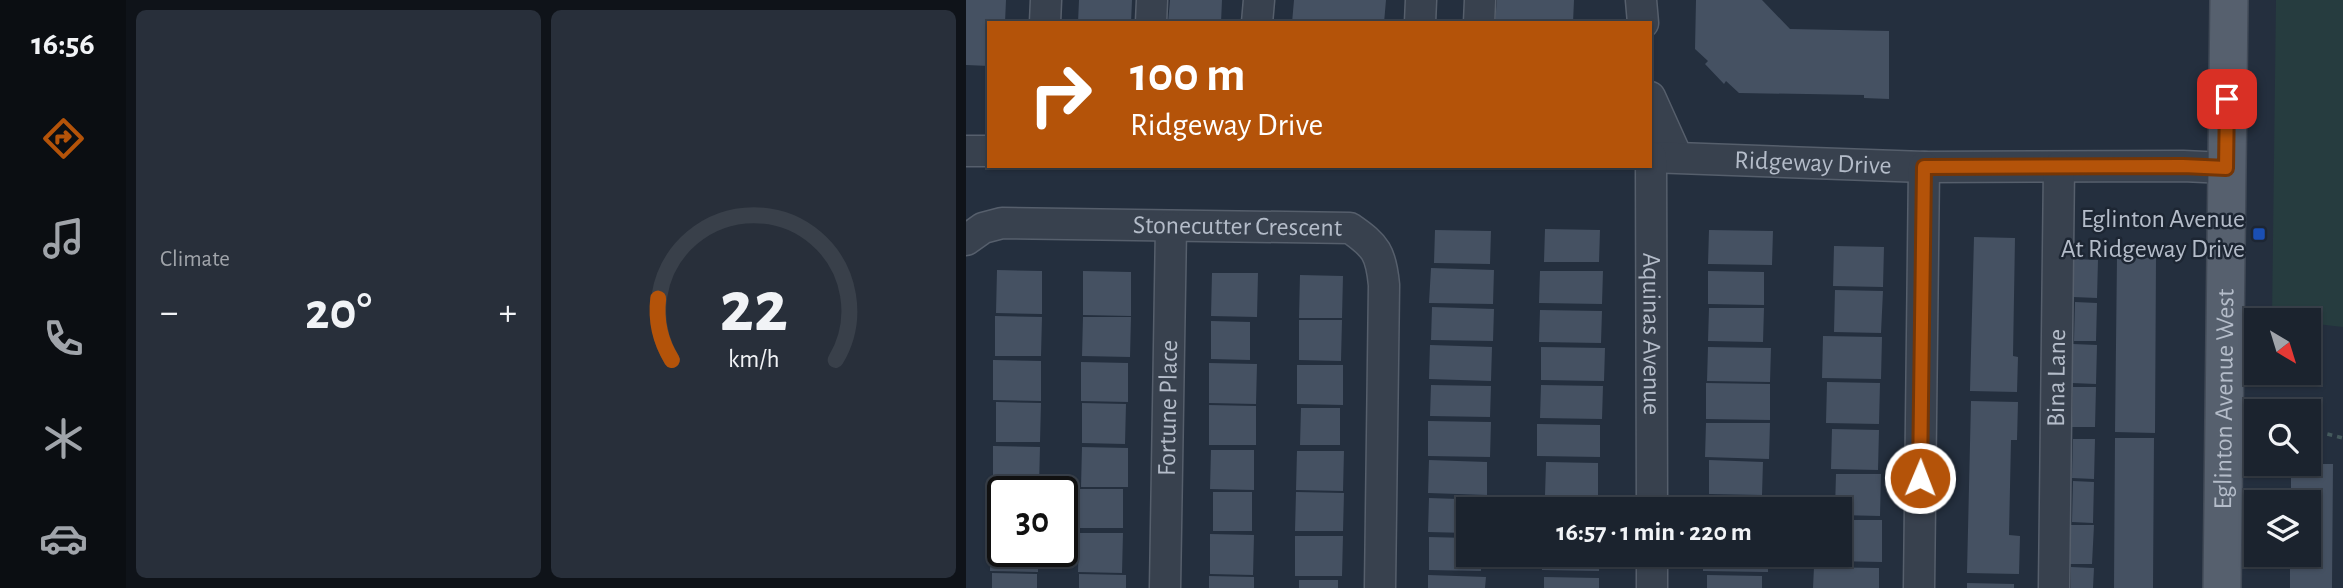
<!DOCTYPE html>
<meta charset="utf-8">
<style>
body{margin:0;font-family:"Alegreya Sans",sans-serif;background:#282f3a;color:#f1f3f6;height:100vh;display:flex;flex-direction:column;font-size:26px;white-space:nowrap}
*{box-sizing:border-box;margin:0}
p{font-size:23px;color:#a0a4aa}
.icon{flex:none;width:38px;height:38px;fill:none;stroke:currentColor;stroke-width:2;stroke-linecap:round;stroke-linejoin:round}
.map{position:relative;flex:1;overflow:hidden}
.sheet{display:flex;flex-direction:column;gap:10px;padding:10px;background:#0f1319;width:840px}
.sheet>*{flex:none}
.hud{position:absolute;left:21px;top:21px;width:665px;height:147px;border-radius:0px;box-shadow:0 2px 5px #0004,0 0 0 2px #39404a;background:#b45309;color:#fff;overflow:hidden}
.needle{width:46px;rotate:142deg}
.controls{position:absolute;left:1278px;top:308px;display:grid;gap:14px}
.controls a{display:grid;place-items:center;width:77px;height:77px;border-radius:0px;background:#1b232e;box-shadow:0 2px 5px #0004,0 0 0 2px #39404a;font-size:35px}
.speed{position:absolute;left:21px;top:476px;display:flex;gap:14px;font-size:35px;font-weight:700;text-align:center}
.speed>*{display:grid;place-content:center;width:91px;height:91px;border-radius:50%;background:#1b232e;box-shadow:0 2px 5px #0004,0 0 0 2px #39404a;line-height:1}
.speed .limit{border:4px solid #111;border-radius:10px;background:#fff;color:#111}
.pin{position:absolute;display:grid;place-items:center;width:60px;height:60px;color:#fff;margin:-30px;border-radius:14px;box-shadow:0 4px 10px #0006}
.me{position:absolute;width:77px;margin:-38px;rotate:1deg;stroke-linejoin:round;filter:drop-shadow(0 0 5px #0008)}
.turn{display:flex;align-items:center;gap:24px;height:147px;padding:0 28px;font-size:32px}
.turn .icon{width:91px;height:91px;stroke-width:2.5}
.turn b{display:block;font-size:49px;line-height:60px}
.big{font-size:52px;font-weight:700;line-height:1.1}
.sheet .tile{flex:1;display:flex;flex-direction:column;justify-content:center;gap:10px;min-width:0;padding:0 24px;border-radius:10px;background:#282f3a}
.sheet .dial{align-items:center;gap:0}
.dial svg{height:182px;overflow:visible;fill:none;stroke:#39404a;stroke-width:7;stroke-linecap:round;text-anchor:middle}
.dial text{fill:#f1f3f6;stroke:none}
.heat{display:flex;justify-content:space-between;align-items:center;font-size:38px;direction:ltr}
.sheet .tiles{flex:1;display:grid;gap:10px;grid-template-columns:repeat(2,1fr)}
.trip{position:absolute;left:490px;top:497px;width:396px;height:70px;border-radius:0px;background:#1b232e;box-shadow:0 2px 5px #0004,0 0 0 2px #39404a;font-weight:700;line-height:70px;text-align:center}
main{display:flex;flex:1;min-height:0}
.dock{display:flex;flex-direction:column;width:126px;justify-content:space-around;align-items:center;background:#0b0e12;color:#a0a4aa}
.dock .icon{width:49px;height:49px}
.dock .current{color:#b45309}
.dock b{font-size:32px;color:#f1f3f6}
.map>svg:first-child{display:block}
.green{fill:#263c3f}
.building{fill:#455162}
.lines{fill:none;stroke-linecap:round;stroke-linejoin:round}
.minor-casing{stroke:#565f6c;stroke-width:33}
.major-casing{stroke:#414a57;stroke-width:40}
.path{stroke:#44595c;stroke-width:3.5;stroke-dasharray:5 5;stroke-linecap:butt}
.minor{stroke:#38414e;stroke-width:30}
.major{stroke:#56606e;stroke-width:37}
.route-casing{stroke:#753606;stroke-width:18}
.route{stroke:#b45309;stroke-width:12}
.transit-dot{fill:#1a4fb4;stroke:#1d2633;stroke-width:2.5}
.labels{text-anchor:middle;dominant-baseline:central;stroke-width:5;stroke-linejoin:round;paint-order:stroke}
.street-label{font-size:26px;fill:#b4bcc9;stroke:#1d2633}
.poi-label{font-size:26px;fill:#b4bcc9;stroke:#1d2633;text-anchor:end}
</style>
<main>
<nav class="dock">
<b>16:56</b>
<svg class="icon current" aria-label="directions" viewBox="0 0 24 24"><path d="M12 3l9 9-9 9-9-9zM9 14v-3h6M13 9l2 2-2 2"/></svg>
<svg class="icon" aria-label="music" viewBox="0 0 24 24"><path d="M9 18V5l10-2v13"/><circle cx="6" cy="18" r="3"/><circle cx="16" cy="16" r="3"/></svg>
<svg class="icon" aria-label="phone" viewBox="0 0 24 24"><path d="M5 4h4l2 5-3 2q2 4 5 5l2-3 5 2v4C11 20 4 13 5 4z"/></svg>
<svg class="icon" aria-label="climate" viewBox="0 0 24 24"><path d="M12 3v18M4 7l16 10M4 17L20 7"/></svg>
<svg class="icon" aria-label="car" viewBox="0 0 24 24"><path d="M5 17H2v-5l4-1 3-4h7l3 4 3 1v5h-3M9 17h6M6 11h13"/><circle cx="7" cy="17" r="2"/><circle cx="17" cy="17" r="2"/></svg>
</nav>
<section class="sheet">
<div class="tiles">
<div class="tile"><p>Climate</p>
<div class="heat"><a>−</a><b class="big">20°</b><a>+</a></div>
</div>
<div class="tile dial"><svg viewBox="0 0 100 80">
<path d="M14 69A42 42 0 1 1 86 69"/>
<path d="M14 69A42 42 0 0 1 8 42" stroke="#b45309"/>
<text x="50" y="56" font-size="32" font-weight="700">22</text>
<text x="50" y="72" font-size="11">km/h</text>
</svg></div>
</div>
</section>
<div class="map">
<svg width="1377" height="588" viewBox="0 0 1377 588">
<rect width="100%" height="100%" fill="#242f3e"/>
<path class="green" d="M1310,0h67v327l-35,-4v-3l-36,-1z"/>
<path class="building" d="M0,0h40l-1,23h-16v43l-23,-1z
M113,0h53l-1,23h-53z
M204,0h52l-1,23h-53z
M328,0h92l-2,23h-92z
M531,0h77l-1,23h-78z
M730,0h66l28,29 99,2v68l-25,-1v-3l-125,-2 -13,-12 -2,3 -19,-20 3,-3 -13,-12z
M579,229l55,1 -1,32h-55z
M469,230l56,1 -1,33 -56,-1z
M743,230l64,1 -1,34 -64,-1z
M1008,237l41,1 -2,118 5,1 -1,35 -47,-1z
M868,246l50,1 -1,40 -50,-1z
M1151,257l39,1 -1,175 -40,-1z
M1108,259l24,1 -1,38 -24,-1z
M465,268l63,2 -1,34 -64,-1z
M31,270l45,1v43l-46,-1z
M117,271l48,1v44l-48,-1z
M574,271h63l-1,33 -63,-1z
M742,271l56,1v33l-56,-1z
M246,273h46l-1,44 -46,-1z
M334,275l43,1 -1,42h-43z
M869,290l48,1 -2,42 -47,-1z
M1109,302l22,1 -1,38h-22z
M466,307l62,2 -1,32 -62,-1z
M743,308h55l-1,34 -55,-1z
M574,310l62,1 -1,32 -62,-1z
M29,316l47,1 -1,39h-46z
M117,317h48l-1,40 -48,-1z
M333,320h43l-1,41 -42,-1z
M245,321l39,1v38l-39,-1z
M857,336l59,1 -1,42 -59,-1z
M1107,344l24,1 -1,39 -24,-1z
M464,345l62,2 -1,34 -62,-2z
M575,347l64,1 -1,33 -63,-1z
M742,347l63,1 -1,34 -63,-1z
M27,360l48,1v40l-48,-1z
M115,362l47,1v39l-47,-1z
M243,363l48,1 -1,40 -47,-1z
M331,365h46v40l-46,-1z
M861,382l53,1 -1,41 -53,-1z
M740,383l64,1v36l-64,-1z
M465,385l60,1 -1,31 -60,-1z
M575,385l62,1 -1,33 -62,-1z
M1107,387h23l-1,40h-23z
M1005,401l47,1 -1,38h-6l-2,95 11,1 -1,38 -52,-1z
M30,402l45,1 -1,39h-44z
M116,403l44,1 -1,40 -43,-1z
M243,405l47,1v39h-47z
M335,408h39v37h-40z
M462,421l63,1 -1,35 -62,-1z
M740,423h64l-1,36 -64,-2z
M571,424l63,1v32l-63,-1z
M866,429l47,1 -1,40 -47,-1z
M1149,438h39l-1,150h-39z
M1107,439h22l-1,40 -22,-1z
M27,446l47,1 -1,39h-46z
M116,447l46,1v39h-47z
M245,450h43v40l-44,-1z
M331,451h47l-1,40 -47,-1z
M463,460l58,2v33l-59,-2z
M743,460l54,2 -1,33 -53,-1z
M580,462l52,1v33l-53,-1z
M1325,464h42l-1,124h-42v-33h18v-53h-17z
M870,474h45l-1,42 -41,-1v-6h-4z
M1107,481l21,1 -1,41 -21,-1z
M31,489l6,1v37h-7z
M114,489h43v39h-44z
M247,492h39v39h-39z
M330,492l48,1 -1,38h-48z
M463,498l58,2v9h-19v24l-40,-1z
M739,499l64,1 -1,9h-64z
M576,501l57,1v7h-57z
M873,520h43v42l-51,-1v-6h8z
M1105,525h23l-2,39h-22z
M25,532h12v19h35v21l-48,-1z
M113,533h44l-1,40 -44,-1z
M244,534l44,1 -1,40 -43,-1z
M329,536h48l-1,40h-47z
M463,537l39,1v17h13v16l-52,-1z
M576,555h58l-1,16 -57,-1z
M737,555h65v17l-65,-1z
M848,567l65,1v20h-66z
M1105,567l23,1 -1,20h-22z
M26,573l45,1v14h-45z
M113,574l47,1v13h-47z
M462,575l58,2 -1,11h-57z
M741,575l55,1v12h-55z
M243,576l45,1v11h-45z
M578,577l55,1v10h-55z
M333,580h39v8h-39z
M1001,583l47,1v4h-47z"/>
<g class="lines">
<defs>
<g id="minor">
<path d="M675,0l2,23"/>
<path d="M79,23l1,-23"/>
<path d="M185,23l1,-23"/>
<path d="M291,23l2,-23"/>
<path d="M454,23l1,-23"/>
<path d="M513,23l1,-23"/>
<path d="M684,97l27,60"/>
<path d="M0,151h23"/>
<path id="s1" d="M684,157l274,10 259,-1 43,2"/>
<path id="s2" d="M685,157l1,352"/>
<path id="s3" d="M0,240l17,-12 19,-5 348,5c26,18 31,25 34,57l-4,303"/>
<path d="M686,555v33"/>
<path id="s4" d="M199,588l6,-361"/>
<path d="M953,588l5,-421"/>
<path id="s5" d="M1088,588l5,-421"/>
</g>
<g id="major">
<path id="s6" d="M1256,588l7,-588"/>
</g>
</defs>
<use href="#minor" class="minor-casing"/>
<use href="#major" class="major-casing"/>
<path class="path" d="M1342,429l35,9"/>
<use href="#minor" class="minor"/>
<use href="#major" class="major"/>
</g>
<g class="lines">
<defs>
<path id="route" d="M954,478l4,-311 259,-1 43,2 1,-69"/>
</defs>
<use href="#route" class="route-casing"/>
<use href="#route" class="route"/>
</g>
<rect class="transit-dot" x="1286" y="227" width="14" height="14" rx="3.5"/>
<g class="labels">
<g class="street-label">
<text stroke="none"><textPath href="#s1" startOffset="163">Ridgeway Drive</textPath></text>
<text stroke="none"><textPath href="#s3" startOffset="276">Stonecutter Crescent</textPath></text>
<text stroke="none"><textPath href="#s2" startOffset="177">Aquinas Avenue</textPath></text>
<text stroke="none"><textPath href="#s5" startOffset="210">Bina Lane</textPath></text>
<text stroke="none"><textPath href="#s6" startOffset="189">Eglinton Avenue West</textPath></text>
<text stroke="none"><textPath href="#s4" startOffset="180">Fortune Place</textPath></text>
</g>
<g class="poi-label">
<text x="1279" y="219">Eglinton Avenue<tspan x="1279" dy="30">At Ridgeway Drive</tspan></text>
</g>
</g>
</svg>
<div class="controls">
<a><svg class="needle" viewBox="-14 -14 28 28"><path d="M0-13l5 13h-10z" fill="#e53935"/><path d="M0 13l5-13h-10z" fill="#a0a4aa"/></svg></a>
<a><svg class="icon" aria-label="search" viewBox="0 0 24 24"><circle cx="10" cy="10" r="6"/><path d="M15 15l6 6"/></svg></a>
<a><svg class="icon" aria-label="layers" viewBox="0 0 24 24"><path d="M12 4l9 5-9 5-9-5zM3 14l9 5 9-5"/></svg></a>
</div>
<div class="speed"><div class="limit">30</div></div>
<div class="pin" style="left:1261px;top:99px;background:#d93025"><svg class="icon" aria-label="arrive" viewBox="0 0 24 24"><path d="M6 21V4h12l-3 4 3 4H6"/></svg></div>
<svg class="me" style="left:954px;top:478px" viewBox="-20 -20 40 40"><circle r="17" fill="#b45309" stroke="#fff" stroke-width="3"/><path d="M0-11L8 9 0 5-8 9z" fill="#fff"/></svg>
<div class="trip">16:57 · 1 min · 220 m</div>
<div class="hud">
<div class="turn"><svg class="icon" aria-label="right" viewBox="0 0 24 24"><path d="M7 20v-9h11M14 6l5 5-5 5"/></svg><div><b>100 m</b>Ridgeway Drive</div></div>
</div>
</div>
</main>
